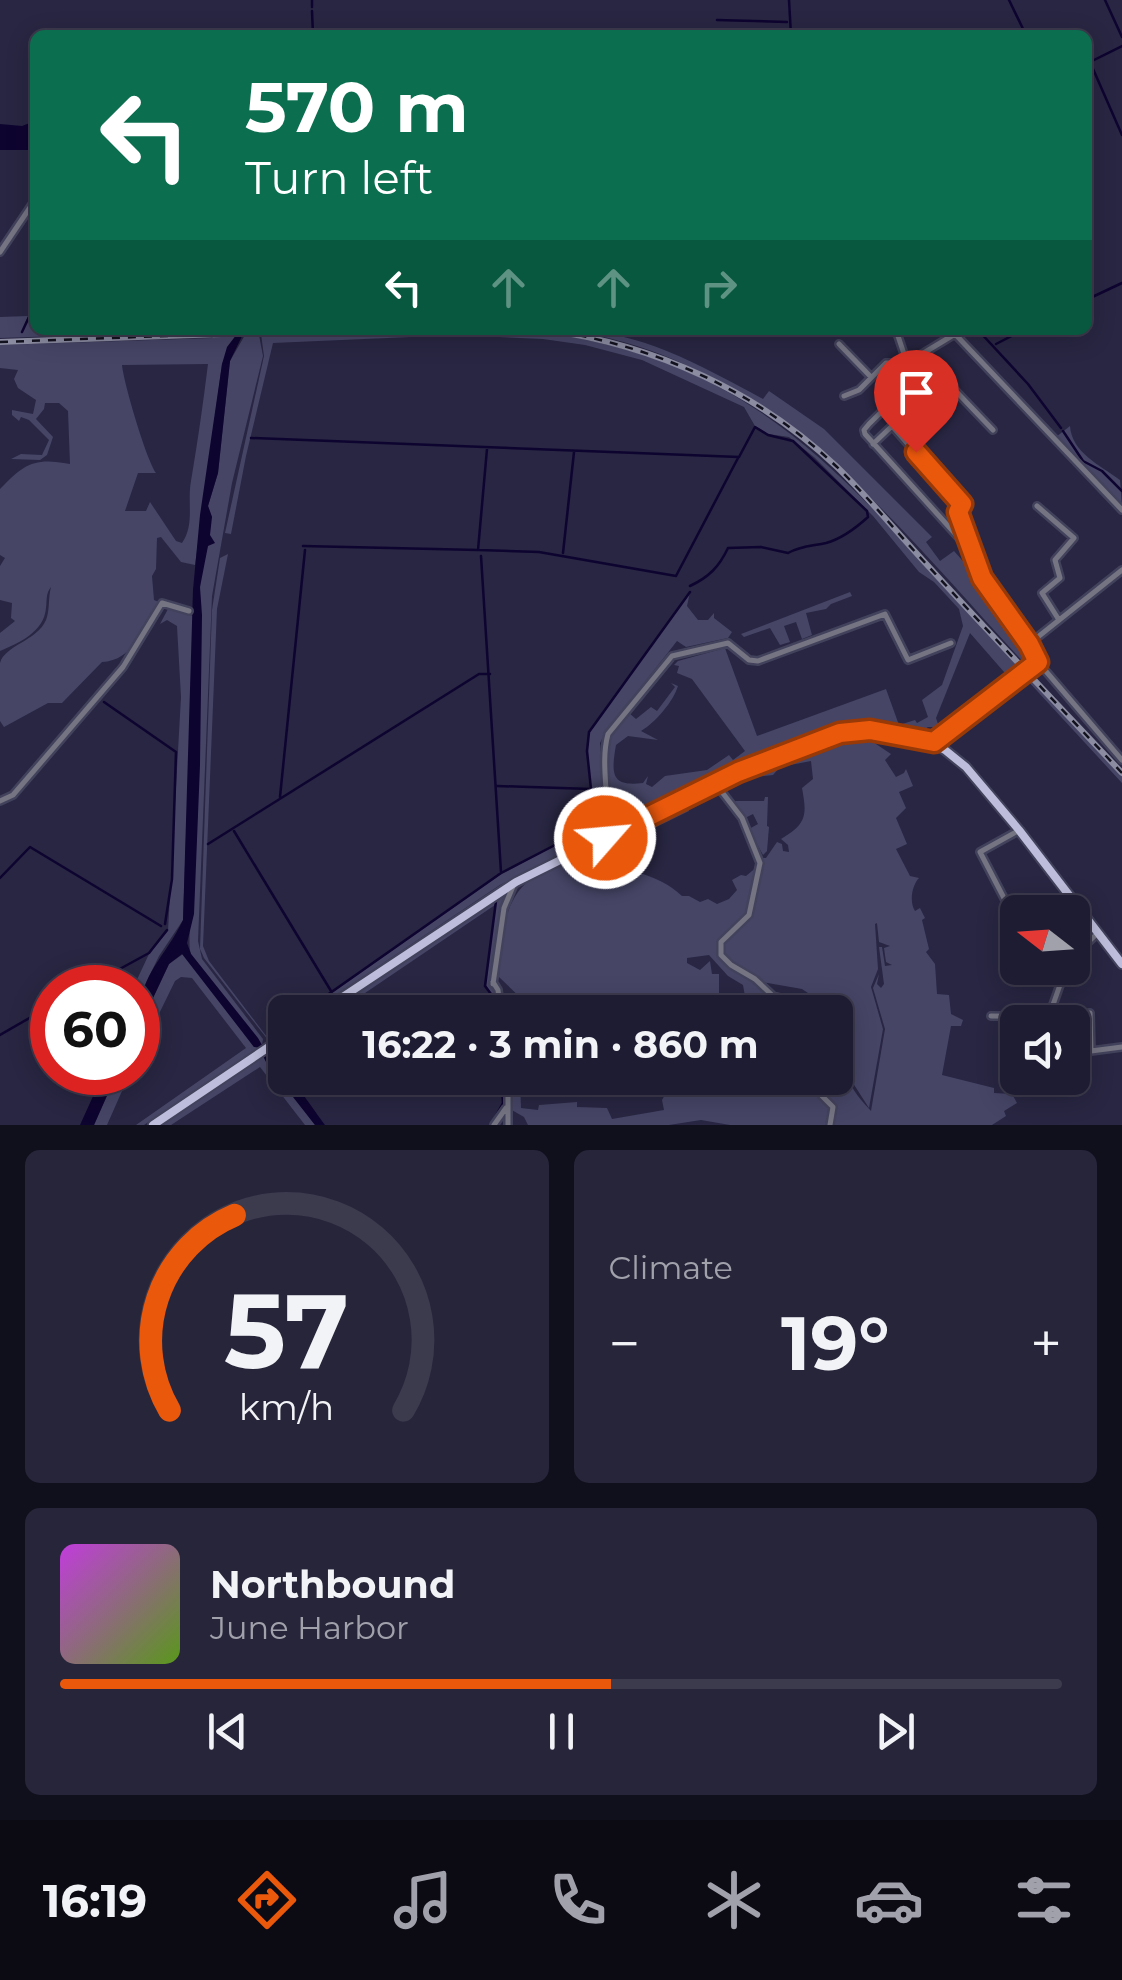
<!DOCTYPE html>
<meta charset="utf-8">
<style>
body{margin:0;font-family:Montserrat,sans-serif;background:#26253a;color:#f1f3f6;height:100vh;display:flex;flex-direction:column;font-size:38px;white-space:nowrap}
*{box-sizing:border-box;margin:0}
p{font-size:32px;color:#a1a1ac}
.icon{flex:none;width:55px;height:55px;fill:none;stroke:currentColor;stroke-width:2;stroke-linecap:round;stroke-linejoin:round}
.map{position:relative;height:1125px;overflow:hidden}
.side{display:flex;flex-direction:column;gap:25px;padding:25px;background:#100f1c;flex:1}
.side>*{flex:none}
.guide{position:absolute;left:30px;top:30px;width:1062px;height:305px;border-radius:15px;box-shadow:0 5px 25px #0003,0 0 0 2px #3c3a4d;background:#0b6e4f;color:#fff;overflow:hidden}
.needle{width:65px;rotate:287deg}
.fabs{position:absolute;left:1000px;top:895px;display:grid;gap:20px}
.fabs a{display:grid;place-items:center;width:90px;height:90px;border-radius:15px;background:#1e1c32;box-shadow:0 5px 25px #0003,0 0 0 2px #3c3a4d;font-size:50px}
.speed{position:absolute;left:30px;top:965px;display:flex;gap:20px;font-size:50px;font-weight:700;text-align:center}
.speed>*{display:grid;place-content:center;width:130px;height:130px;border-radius:50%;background:#1e1c32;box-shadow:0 5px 25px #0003,0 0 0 2px #3c3a4d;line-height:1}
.speed .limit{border:15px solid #d22;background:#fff;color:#111}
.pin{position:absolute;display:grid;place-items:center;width:85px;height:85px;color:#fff;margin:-102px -42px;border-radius:50% 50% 50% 0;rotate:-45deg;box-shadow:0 0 10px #0007}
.pin .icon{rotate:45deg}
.me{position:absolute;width:110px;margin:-55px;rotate:63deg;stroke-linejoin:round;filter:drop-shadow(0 0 8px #0008)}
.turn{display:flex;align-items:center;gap:35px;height:210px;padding:0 50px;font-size:45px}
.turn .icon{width:130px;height:130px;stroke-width:2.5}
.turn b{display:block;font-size:70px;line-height:85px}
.lanes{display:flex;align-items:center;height:95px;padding:0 50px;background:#0003;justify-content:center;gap:50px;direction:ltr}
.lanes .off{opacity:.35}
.big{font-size:75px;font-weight:700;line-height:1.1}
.side .card{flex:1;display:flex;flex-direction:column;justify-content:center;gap:15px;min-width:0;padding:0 35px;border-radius:15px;background:#26253a}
.side .dial{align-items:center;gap:0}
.dial svg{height:260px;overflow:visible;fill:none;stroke:#3c3a4d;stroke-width:7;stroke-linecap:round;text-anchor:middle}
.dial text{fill:#f1f3f6;stroke:none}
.song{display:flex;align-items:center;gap:30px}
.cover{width:120px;height:120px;border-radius:15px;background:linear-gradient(135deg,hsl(290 70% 55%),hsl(90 70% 35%))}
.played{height:10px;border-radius:5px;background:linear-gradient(90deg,#ea580c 55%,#3c3a4d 55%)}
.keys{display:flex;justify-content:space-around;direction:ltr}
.heat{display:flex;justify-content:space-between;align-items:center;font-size:55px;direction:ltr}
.side .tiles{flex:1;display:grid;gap:25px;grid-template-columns:1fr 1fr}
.card:last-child{grid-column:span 2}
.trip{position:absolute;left:268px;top:995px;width:585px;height:100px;border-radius:15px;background:#1e1c32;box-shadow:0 5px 25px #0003,0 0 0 2px #3c3a4d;font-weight:700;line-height:100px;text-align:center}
.tab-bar{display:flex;height:160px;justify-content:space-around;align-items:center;background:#0c0b14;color:#a1a1ac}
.tab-bar .icon{width:70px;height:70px}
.tab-bar .active{color:#ea580c}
.tab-bar b{font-size:45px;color:#f1f3f6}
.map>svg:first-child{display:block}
.green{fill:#464566;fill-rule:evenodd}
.water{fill:#0e0430}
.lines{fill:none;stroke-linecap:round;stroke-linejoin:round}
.stream{stroke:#0e0430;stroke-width:2.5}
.street-casing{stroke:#43425c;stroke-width:10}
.primary-casing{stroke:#43425c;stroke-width:12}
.street{stroke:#747483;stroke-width:5}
.primary{stroke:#bebedc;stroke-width:8}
.rail-casing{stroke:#8b8ba1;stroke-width:6}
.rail{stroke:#12111e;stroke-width:2.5;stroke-dasharray:8;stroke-linecap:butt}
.route-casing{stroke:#983908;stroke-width:25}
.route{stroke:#ea580c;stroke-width:18}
</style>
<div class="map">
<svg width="1122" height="1125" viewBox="0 0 1122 1125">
<rect width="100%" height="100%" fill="#282642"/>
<path class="green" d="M28,316l-7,17 10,-17h4v14h197l7,2 -17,32 -27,201 -14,-3 -20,-25 -4,1 -1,31 -4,7 2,24 5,2c-13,24 -26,59 -57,60l-40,41h-14l-44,24 -4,-6c0,-17 0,-41 0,-58 5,-18 37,-22 46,-43 4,-10 2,-22 5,-33 -5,6 -4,11 -5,21 -2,24 -27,35 -46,43v-18l15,-12 -4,-3 1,-15 -12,-3v-34l5,-8 -5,-3v-66c24,-25 34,-32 70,-25l-2,-53 -9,-8h-14l-1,6 -8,10 17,18 -6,18 -7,5 -29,-1 10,-5 21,1 7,-15 -20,-20 -8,-3 -2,4 -7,-6v-5l21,4 3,-14 -18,-12 -4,-9 4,-9 -18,-2v-23l212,-7 4,-3 -3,-4 -213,7v-21zM208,364c-5,40 -10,76 -17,117 -4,21 4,44 -9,62l-6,-2 -26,-39 -4,9h-21l13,-38h18c-10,-15 -32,-89 -34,-108z
M437,330c43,0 86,-1 129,6 172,30 258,117 369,240 29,32 59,63 89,95l-13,9 -41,-47 -34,85 3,9h-11l-7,5 -56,-7 -34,4 -70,28 -122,58c-28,4 -29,-21 -30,-44 -1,-10 -3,-22 0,-32 4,-9 13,-18 20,-26l7,6 15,-12 6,4 18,-24 -4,-4 7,3c-5,16 -23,37 -37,45l17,9 -30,-4 -12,9c-5,29 -5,42 27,38l5,-7 -2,8 6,3 13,-11 42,-6 22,-15 4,5 12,-9 -53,-72 -15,-6 2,-7 -5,-1 4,-4 47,-13 32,88 129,-47 13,36 16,-5 2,3 11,-6 -6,-17 20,-15 21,-59 -4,-17 -25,-27 -15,-10 -46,-56 -58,-58 -26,-21 -21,-3 -13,-8 -11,-19 -102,-47 -57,-15 -42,-6 -87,-4 -183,8 -27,113 -15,78 -6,-1 39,-177 -3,-22z
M569,330c70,0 131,35 194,69l6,-8 55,38 108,108 -6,5 14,19 14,-10 24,27 54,75 -1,12 -4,1c-134,-144 -250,-303 -458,-336z
M245,335h14l4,21 -31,127 -20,113 -14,345 4,18 61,80 -1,6 -71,-91c-5,-12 4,-64 4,-83 5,-94 4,-189 5,-283 0,-24 12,-44 10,-67l2,-4 -4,-11 10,-33 12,-112z
M1070,426c2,27 30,39 50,54l2,27 -66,-70z
M228,554l-11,55 -14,337 6,15 58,76 18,-11v4l-17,10 -64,-82 -4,-9 12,-339 8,-52z
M690,592l-3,14 11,14h10l6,-7v5l18,14 -4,6 -42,9 -9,-6 -72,92 -5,10 4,75 -4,14 -23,14 9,-15 -22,22 -64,32 -190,127h-5l195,-137 88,-47c12,-31 -6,-65 2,-96z
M850,592l2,4 -21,8 -5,5 -20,4 6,22 -10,4 -6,-17 -12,4 6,16 -10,3 -10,-17 -26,9 -3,-3z
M168,609l26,7 -11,304 -24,36 -21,43v-11h-5l16,-34 19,-23 13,-234 -4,-71 -10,-6 -7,4z
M1029,674l93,101v8l-95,-103 -26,19v-4z
M864,736l27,18 -6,6 11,17 8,-4 2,-4 7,17 -14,6 7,16 -10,10 11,26 -11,5 14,27 9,2c-7,7 -10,24 -4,33l5,-3 5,10 -3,2 7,29 -3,3 9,12 2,30 12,1 2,19 12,6 -2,6h-10l-9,49 52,13v5l18,1 5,9 -13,8 2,5 -14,9h-160l4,-17 -15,-19 -3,-11h17v-64c22,27 5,36 13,63 3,13 15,25 23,34l14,-82 -12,-41 6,-14 -2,10 4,4 3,-4 -5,-37h3l3,19 7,-1 -6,-3 -2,-14 6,-2 -11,-4 -2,-19 -2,1 3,45 -7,18 12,42 -14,79 -18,-28 -2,-47 -17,-24 -30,-20 -40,-7 -40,-28 -1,-8 30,-32 10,-56h5l11,-16 5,2 1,7 6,1 -1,-7 -7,-6c26,-15 26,-24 21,-51l11,-9 -2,-18 -31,6 -7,8 -18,2 -25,12 -1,-5 98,-42z
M765,797h3l-1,29 2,1 -2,24 -4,4 -14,-26 9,-5 -5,-10 -8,4 -10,-17h29z
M686,803l3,8 -104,51c33,5 74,11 97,34h7l11,6 8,-3 9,5 12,-5 8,-9 -5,-10 9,-5 5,1 12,-10c-7,16 -3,36 -12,50 -6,9 -18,16 -26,24l-2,13 35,25 14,17 43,17h-261l-22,-8 -28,-27c2,-34 3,-82 36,-100zM709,955l19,21 15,9 3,17 -9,3 -9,-3 1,-9 -10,1v-20h-7l-2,-13 -10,9 -13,-7v-5z
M505,897l-13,88 3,1 6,26h-4l-3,-14 -8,-13 9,-80 -158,107h-11l170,-114z
M183,954l71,93 4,1 -114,77h-8l110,-77 -54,-70 -11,-1 -6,4 -37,76v-27l31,-66z
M263,1056l52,69h-10l-45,-58 -89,58h-10z
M117,1073h13l-23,52h-13z
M511,1078h9l1,30 17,2 1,-5 38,-3v5l30,1 5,11 52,-9 -2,-10 9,-16 15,-1 16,7 24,-1 1,-11h87l1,9 15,17 -2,21h-98l-29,-5 -32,5h-141l-4,-8 -14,-8z"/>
<path class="water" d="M35,121v29h-35v-26l22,2z
M240,330h5l-15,31 -12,112 -10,33 4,11 -2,18 5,8 -7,3 -8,41 2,28 -2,150 -6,149 -7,29 4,11 67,84 4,7 -4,2h-4l-72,-93 -13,10 -31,66c0,-58 25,-68 45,-110l10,-330 7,-75 22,-151 5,-17z
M267,1054c18,11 42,50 58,71h-10l-48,-61 -4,-8z
M104,1072l13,1 -23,52h-14z"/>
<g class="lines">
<path class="stream" d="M312,0v7
M789,0l2,35
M1009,0l17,35
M1105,0l17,37
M312,11l1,24
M717,20l70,2
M1090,62l32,73
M1088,63l34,-17
M1088,299l34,-16
M978,330l50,54 33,44
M607,331v-1
M22,332l13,-28
M996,344l27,-14
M1063,431l20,30 19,10 20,20
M251,438l488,19 16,-30 13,8 25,6 74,70 1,6c-11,10 -27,22 -42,26 -14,3 -26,3 -38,10l-27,-6 -33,1c-9,19 -19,29 -38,38
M303,546l175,4 9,-101
M479,550l60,2 137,24 62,-118
M563,553l11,-101
M481,556l20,316
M104,702l72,50 -4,127 -7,45
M497,786l94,3 -4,-38 2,-19 101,-140
M280,797l25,-247
M234,831l97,160
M208,844l271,-170h11
M0,878l30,-31 131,79
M496,901l-11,85 9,12 2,14
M85,988l64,-35 18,-23
M303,1012l198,-139 83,-43 8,-18 -1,-23
M0,1035l52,-30
M270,1035l15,-10
M491,1125l12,-22 -2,-25"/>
<defs>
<path id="street" d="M0,252l35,-52
M896,330l25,75 -29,21 70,79 -4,7 24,66 56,84 -104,81
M839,344l32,33
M913,381l-44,43 -5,6 1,4 104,115
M844,396l15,-6 27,-27h21l48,-29 167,176
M921,405l29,-20 43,45
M873,444l19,-18
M1037,506l37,32 -19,22 5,18 -18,15 17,27
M1029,644l93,-74
M1038,662l84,98
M715,783l27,35 18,45 -11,52 -28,27v13l10,10 24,14 18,17 30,8 11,8
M0,801l13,-6 110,-128 39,-64 27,8
M608,805l26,18
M605,838c7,-34 -6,-71 3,-104l64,-78 56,-13 21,17 9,1 127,-47 23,46 43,-17
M1018,925l-38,-73 38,-21
M1072,957l26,-24
M1029,968l2,5 32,-5
M493,982l5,8 3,22
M493,984l11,-76 10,-24
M991,1016l75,1 24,-4 1,38 31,-4
M1049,1016l17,-48
M508,1078v47
M816,1078l6,18 11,11 -3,18
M494,1125l12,-17"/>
<path id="primary" d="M320,1012l196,-130 222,-110 102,-39 19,-3 64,8 22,12 21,17 53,63 103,134
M153,1125l132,-89"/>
</defs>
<use href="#street" class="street-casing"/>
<use href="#primary" class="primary-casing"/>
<use href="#street" class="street"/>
<use href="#primary" class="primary"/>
<defs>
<path id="rail" d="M547,330c109,15 211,62 290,137 33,32 62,68 93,101 63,69 128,137 192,205
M0,342l332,-12"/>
</defs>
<use href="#rail" class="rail-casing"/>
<use href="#rail" class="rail"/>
</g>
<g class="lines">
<defs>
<path id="route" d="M605,838l133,-66 102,-39 30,-3 64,12 104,-80 -9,-18 -47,-66 -24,-66 4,-8 -46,-52"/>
</defs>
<use href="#route" class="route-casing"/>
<use href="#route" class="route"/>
</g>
</svg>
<div class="fabs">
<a><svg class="needle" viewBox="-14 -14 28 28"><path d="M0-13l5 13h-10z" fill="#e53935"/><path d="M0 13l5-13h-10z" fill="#a1a1ac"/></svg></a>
<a><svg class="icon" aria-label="sound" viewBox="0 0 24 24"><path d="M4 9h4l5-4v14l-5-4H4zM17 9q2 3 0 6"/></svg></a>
</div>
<div class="speed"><div class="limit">60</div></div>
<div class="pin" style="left:916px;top:452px;background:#d93025"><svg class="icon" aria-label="arrive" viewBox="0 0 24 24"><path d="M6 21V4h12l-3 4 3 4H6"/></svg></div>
<svg class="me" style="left:605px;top:838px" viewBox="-20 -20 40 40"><circle r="17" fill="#ea580c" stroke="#fff" stroke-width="3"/><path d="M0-11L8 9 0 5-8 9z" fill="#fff"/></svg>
<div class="trip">16:22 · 3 min · 860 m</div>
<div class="guide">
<div class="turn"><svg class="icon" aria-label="left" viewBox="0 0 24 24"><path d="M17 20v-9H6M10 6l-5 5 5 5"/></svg><div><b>570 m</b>Turn left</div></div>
<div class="lanes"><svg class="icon" aria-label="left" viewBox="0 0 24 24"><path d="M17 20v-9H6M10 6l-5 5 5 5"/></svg><svg class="icon off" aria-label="ahead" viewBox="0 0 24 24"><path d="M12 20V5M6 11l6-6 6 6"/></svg><svg class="icon off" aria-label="ahead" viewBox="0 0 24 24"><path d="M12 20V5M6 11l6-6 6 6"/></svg><svg class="icon off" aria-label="right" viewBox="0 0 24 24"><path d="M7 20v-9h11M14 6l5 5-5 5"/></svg></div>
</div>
</div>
<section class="side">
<div class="tiles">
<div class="card dial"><svg viewBox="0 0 100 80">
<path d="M14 69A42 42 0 1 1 86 69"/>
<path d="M14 69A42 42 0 0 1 34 9" stroke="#ea580c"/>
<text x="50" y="56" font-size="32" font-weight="700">57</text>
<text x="50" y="72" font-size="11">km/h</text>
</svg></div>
<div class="card"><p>Climate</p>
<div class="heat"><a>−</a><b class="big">19°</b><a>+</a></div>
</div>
<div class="card">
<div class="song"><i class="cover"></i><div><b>Northbound</b><p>June Harbor</p></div></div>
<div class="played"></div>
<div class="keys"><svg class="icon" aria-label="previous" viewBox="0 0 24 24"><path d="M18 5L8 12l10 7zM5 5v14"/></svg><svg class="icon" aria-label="pause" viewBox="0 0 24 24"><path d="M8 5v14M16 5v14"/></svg><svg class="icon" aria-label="next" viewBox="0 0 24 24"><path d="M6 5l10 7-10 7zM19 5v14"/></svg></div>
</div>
</div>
</section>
<nav class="tab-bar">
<b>16:19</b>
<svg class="icon active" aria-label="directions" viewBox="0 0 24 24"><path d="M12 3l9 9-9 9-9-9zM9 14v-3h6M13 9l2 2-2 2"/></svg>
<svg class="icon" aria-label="music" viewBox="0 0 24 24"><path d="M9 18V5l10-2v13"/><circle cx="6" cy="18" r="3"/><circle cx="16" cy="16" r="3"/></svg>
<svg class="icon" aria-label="phone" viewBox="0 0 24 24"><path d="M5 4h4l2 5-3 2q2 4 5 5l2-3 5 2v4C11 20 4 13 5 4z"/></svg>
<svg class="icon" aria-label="climate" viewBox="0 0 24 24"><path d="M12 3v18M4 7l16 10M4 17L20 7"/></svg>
<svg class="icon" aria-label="car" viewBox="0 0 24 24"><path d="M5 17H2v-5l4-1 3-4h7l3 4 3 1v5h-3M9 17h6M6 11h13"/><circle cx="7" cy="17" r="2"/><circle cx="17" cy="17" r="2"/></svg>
<svg class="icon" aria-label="filters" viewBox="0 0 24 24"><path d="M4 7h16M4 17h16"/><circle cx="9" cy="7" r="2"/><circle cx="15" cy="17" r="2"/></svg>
</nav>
